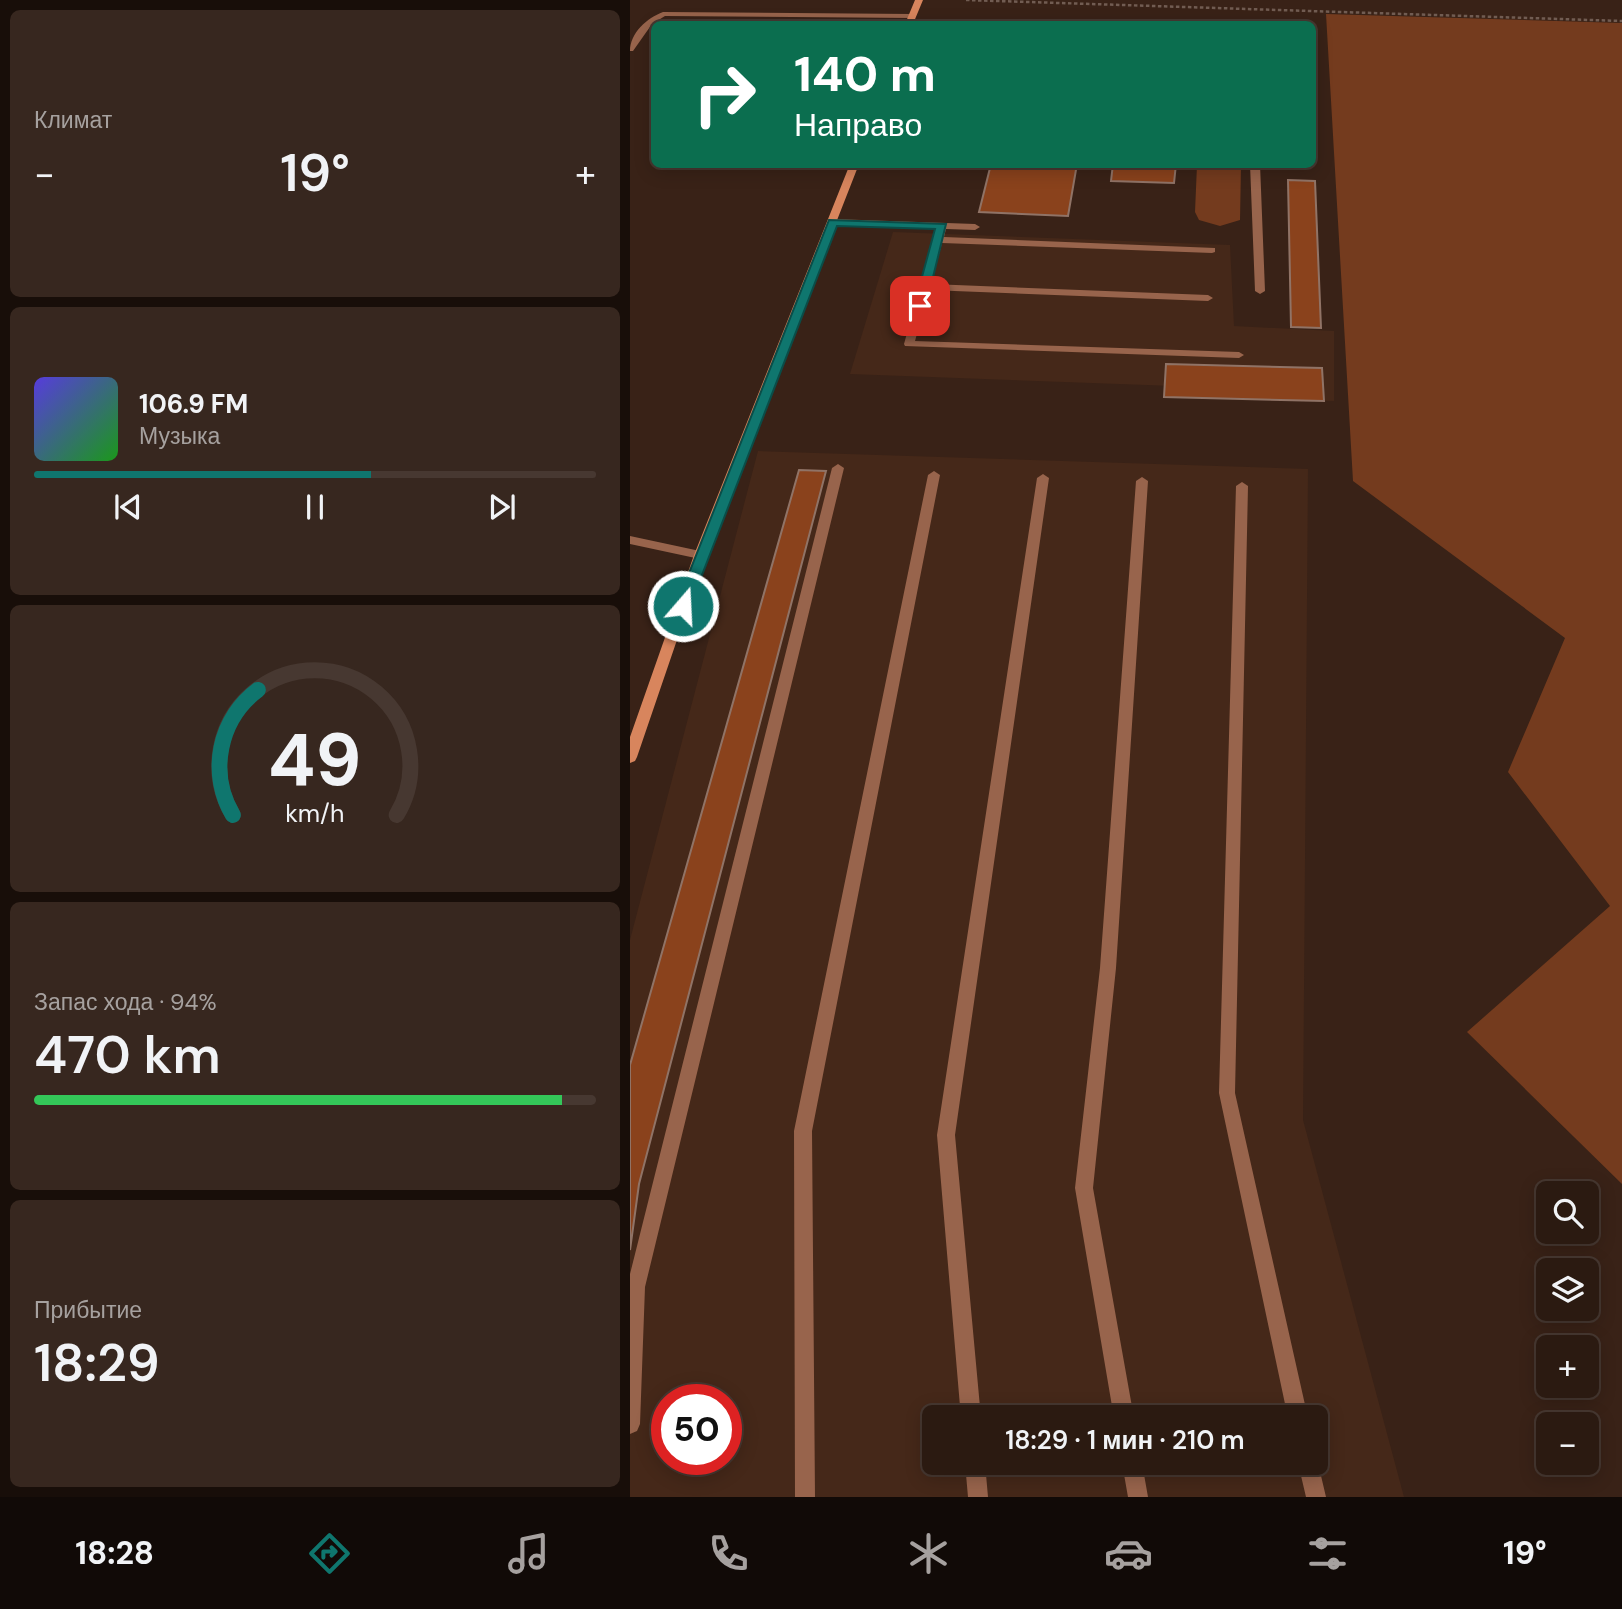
<!DOCTYPE html>
<html lang="ru">
<meta charset="utf-8">
<style>
body{margin:0;font-family:"DM Sans",sans-serif;background:#37271f;color:#f1f3f6;height:100vh;display:flex;flex-direction:column;font-size:26px;white-space:nowrap}
*{box-sizing:border-box;margin:0}
p{font-size:23px;color:#a6a19f}
.icon{flex:none;width:38px;height:38px;fill:none;stroke:currentColor;stroke-width:2;stroke-linecap:round;stroke-linejoin:round}
.map{position:relative;flex:1;overflow:hidden}
.side{display:flex;flex-direction:column;gap:10px;padding:10px;background:#180e09;width:630px}
.side>*{flex:none}
.top-card{position:absolute;left:21px;top:21px;width:665px;height:147px;border-radius:10px;box-shadow:0 4px 18px #0003,0 0 0 2px #473831;background:#0b6e4f;color:#fff;overflow:hidden}
.fabs{position:absolute;left:906px;top:1181px;display:grid;gap:14px}
.fabs a{display:grid;place-items:center;width:63px;height:63px;border-radius:10px;background:#2b1a11;box-shadow:0 4px 18px #0003,0 0 0 2px #473831;font-size:35px}
.speed{position:absolute;left:21px;top:1384px;display:flex;gap:14px;font-size:35px;font-weight:700;text-align:center}
.speed>*{display:grid;place-content:center;width:91px;height:91px;border-radius:50%;background:#2b1a11;box-shadow:0 4px 18px #0003,0 0 0 2px #473831;line-height:1}
.speed .limit{border:10px solid #d22;background:#fff;color:#111}
.pin{position:absolute;display:grid;place-items:center;width:60px;height:60px;color:#fff;margin:-30px;border-radius:14px;box-shadow:0 4px 10px #0006}
.me{position:absolute;width:77px;margin:-38px;rotate:19deg;stroke-linejoin:round;filter:drop-shadow(0 0 5px #0008)}
.turn{display:flex;align-items:center;gap:24px;height:147px;padding:0 28px;font-size:32px}
.turn .icon{width:91px;height:91px;stroke-width:2.5}
.turn b{display:block;font-size:49px;line-height:60px}
.big{font-size:52px;font-weight:600;line-height:1.1}
.side .card{flex:1;display:flex;flex-direction:column;justify-content:center;gap:10px;min-width:0;padding:0 24px;border-radius:10px;background:#37271f}
.side .dial{align-items:center;gap:0}
.dial svg{height:182px;overflow:visible;fill:none;stroke:#473831;stroke-width:7;stroke-linecap:round;text-anchor:middle}
.dial text{fill:#f1f3f6;stroke:none}
.song{display:flex;align-items:center;gap:21px}
.cover{width:84px;height:84px;border-radius:10px;background:linear-gradient(135deg,hsl(250 70% 55%),hsl(120 70% 35%))}
.played{height:7px;border-radius:4px;background:linear-gradient(90deg,#0f766e 60%,#473831 60%)}
.keys{display:flex;justify-content:space-around;direction:ltr}
.heat{display:flex;justify-content:space-between;align-items:center;font-size:38px;direction:ltr}
.charge{height:10px;border-radius:5px;background:linear-gradient(90deg,#34c759 94%,#473831 0)}
.trip{position:absolute;left:292px;top:1405px;width:406px;height:70px;border-radius:10px;background:#2b1a11;box-shadow:0 4px 18px #0003,0 0 0 2px #473831;font-weight:600;line-height:70px;text-align:center}
.tab-bar{display:flex;height:112px;justify-content:space-around;align-items:center;background:#110a07;color:#a6a19f}
.tab-bar .icon{width:49px;height:49px}
.tab-bar .selected{color:#0f766e}
.tab-bar b{font-size:32px;color:#f1f3f6}
main{display:flex;flex:1;min-height:0}
.map>svg:first-child{display:block}
.built{fill:#452819;fill-rule:evenodd}
.green{fill:#743b1e}
.building{fill:#8a421c;stroke:#907366;stroke-width:2}
.lines{fill:none;stroke-linecap:round;stroke-linejoin:round}
.path{stroke:#715c52;stroke-width:2.5;stroke-dasharray:3.5 2.5;stroke-linecap:butt}
.lane{fill:#98644c;fill-rule:evenodd}
.secondary{fill:#d8855d;fill-rule:evenodd}
.route{fill:#0f766e;stroke:#0a4d48;stroke-width:2}
</style>
<main>
<section class="side">
<div class="card"><p>Климат</p>
<div class="heat"><a>−</a><b class="big">19°</b><a>+</a></div>
</div>
<div class="card">
<div class="song"><i class="cover"></i><div><b>106.9 FM</b><p>Музыка</p></div></div>
<div class="played"></div>
<div class="keys"><svg class="icon" aria-label="previous" viewBox="0 0 24 24"><path d="M18 5L8 12l10 7zM5 5v14"/></svg><svg class="icon" aria-label="pause" viewBox="0 0 24 24"><path d="M8 5v14M16 5v14"/></svg><svg class="icon" aria-label="next" viewBox="0 0 24 24"><path d="M6 5l10 7-10 7zM19 5v14"/></svg></div>
</div>
<div class="card dial"><svg viewBox="0 0 100 80">
<path d="M14 69A42 42 0 1 1 86 69"/>
<path d="M14 69A42 42 0 0 1 25 14" stroke="#0f766e"/>
<text x="50" y="56" font-size="32" font-weight="700">49</text>
<text x="50" y="72" font-size="11">km/h</text>
</svg></div>
<div class="card"><p>Запас хода · 94%</p><b class="big">470 km</b><div class="charge"></div></div>
<div class="card"><p>Прибытие</p><b class="big">18:29</b></div>
</section>
<div class="map">
<svg width="992" height="1497" viewBox="0 0 992 1497">
<rect width="100%" height="100%" fill="#392217"/>
<path class="built" d="M263,232l337,13 4,81 100,5v70l-160,-7v-8l-324,-12z
M128,451l550,18 -5,651 101,377h-774v-557zM37,1400h59v60h-59zM304,1418h382v45h-382z"/>
<path class="green" d="M696,14l296,9v1161l-155,-152 143,-126 -102,-134 57,-134 -212,-157z
M567,165h44l-1,55 -20,6 -21,-6 -4,-8z"/>
<path class="building" d="M361,164h86l-9,52 -89,-4z
M483,164h63l-2,19 -63,-2z
M658,180l27,1 6,147 -30,-1z
M536,364l156,4 2,33 -160,-4z
M169,470l27,1 -187,713 -9,66v-185z"/>
<g class="lines">
<path class="path" d="M336,0l656,21"/>
<path class="lane" d="M33,12l249,2 4,2 -4,2 -247,-2 -13,8 -19,27h-3c0,-18 17,-33 33,-39z
M620,164h10l5,127 -5,3 -5,-3z
M203,219l142,5 5,3 -5,3 -29,-1 -2,8 271,11v4l-3,1 -270,-10 -11,41 277,11 5,3 -5,3 -279,-11 -14,51 324,11 5,3 -5,3 -334,-12 -1,-2 32,-115 -106,-5v-4z
M208,464l6,4 -199,819 -5,137 -3,7 -7,3v-160l202,-806z
M304,471l6,4 -128,656 3,366h-20l-1,-366 134,-656z
M413,474l6,4 -94,657 26,283h-20l-24,-283 100,-657z
M512,477l6,4 -32,487 -23,220 41,230h-20l-39,-230 25,-220 36,-487z
M612,482l6,4 -13,607 73,325h-20l-69,-325 17,-607z
M0,536l70,15 6,4 -6,4 -70,-15z
M686,1458l2,5 8,34h-20l-8,-34h18z
M335,1463h20l3,34h-20z
M492,1463h20l6,34h-20z"/>
<path class="secondary" d="M285,0h8l-10,24h-8z
M220,164h9l-153,391 -69,202 -2,4 -5,2v-26l64,-182z"/>
</g>
<path class="route" d="M199,220l117,4 -20,82 -6,3 -6,-3 21,-77 -98,-3 -147,380 -7,5 -5,-2 -2,-3z"/>
</svg>
<div class="fabs">
<a><svg class="icon" aria-label="search" viewBox="0 0 24 24"><circle cx="10" cy="10" r="6"/><path d="M15 15l6 6"/></svg></a>
<a><svg class="icon" aria-label="layers" viewBox="0 0 24 24"><path d="M12 4l9 5-9 5-9-5zM3 14l9 5 9-5"/></svg></a>
<a>+</a>
<a>−</a>
</div>
<div class="speed"><div class="limit">50</div></div>
<div class="pin" style="left:290px;top:306px;background:#d93025"><svg class="icon" aria-label="arrive" viewBox="0 0 24 24"><path d="M6 21V4h12l-3 4 3 4H6"/></svg></div>
<svg class="me" style="left:53px;top:606px" viewBox="-20 -20 40 40"><circle r="17" fill="#0f766e" stroke="#fff" stroke-width="3"/><path d="M0-11L8 9 0 5-8 9z" fill="#fff"/></svg>
<div class="trip">18:29 · 1 мин · 210 m</div>
<div class="top-card">
<div class="turn"><svg class="icon" aria-label="right" viewBox="0 0 24 24"><path d="M7 20v-9h11M14 6l5 5-5 5"/></svg><div><b>140 m</b>Направо</div></div>
</div>
</div>
</main>
<nav class="tab-bar">
<b>18:28</b>
<svg class="icon selected" aria-label="directions" viewBox="0 0 24 24"><path d="M12 3l9 9-9 9-9-9zM9 14v-3h6M13 9l2 2-2 2"/></svg>
<svg class="icon" aria-label="music" viewBox="0 0 24 24"><path d="M9 18V5l10-2v13"/><circle cx="6" cy="18" r="3"/><circle cx="16" cy="16" r="3"/></svg>
<svg class="icon" aria-label="phone" viewBox="0 0 24 24"><path d="M5 4h4l2 5-3 2q2 4 5 5l2-3 5 2v4C11 20 4 13 5 4z"/></svg>
<svg class="icon" aria-label="climate" viewBox="0 0 24 24"><path d="M12 3v18M4 7l16 10M4 17L20 7"/></svg>
<svg class="icon" aria-label="car" viewBox="0 0 24 24"><path d="M5 17H2v-5l4-1 3-4h7l3 4 3 1v5h-3M9 17h6M6 11h13"/><circle cx="7" cy="17" r="2"/><circle cx="17" cy="17" r="2"/></svg>
<svg class="icon" aria-label="filters" viewBox="0 0 24 24"><path d="M4 7h16M4 17h16"/><circle cx="9" cy="7" r="2"/><circle cx="15" cy="17" r="2"/></svg>
<b>19°</b>
</nav>
